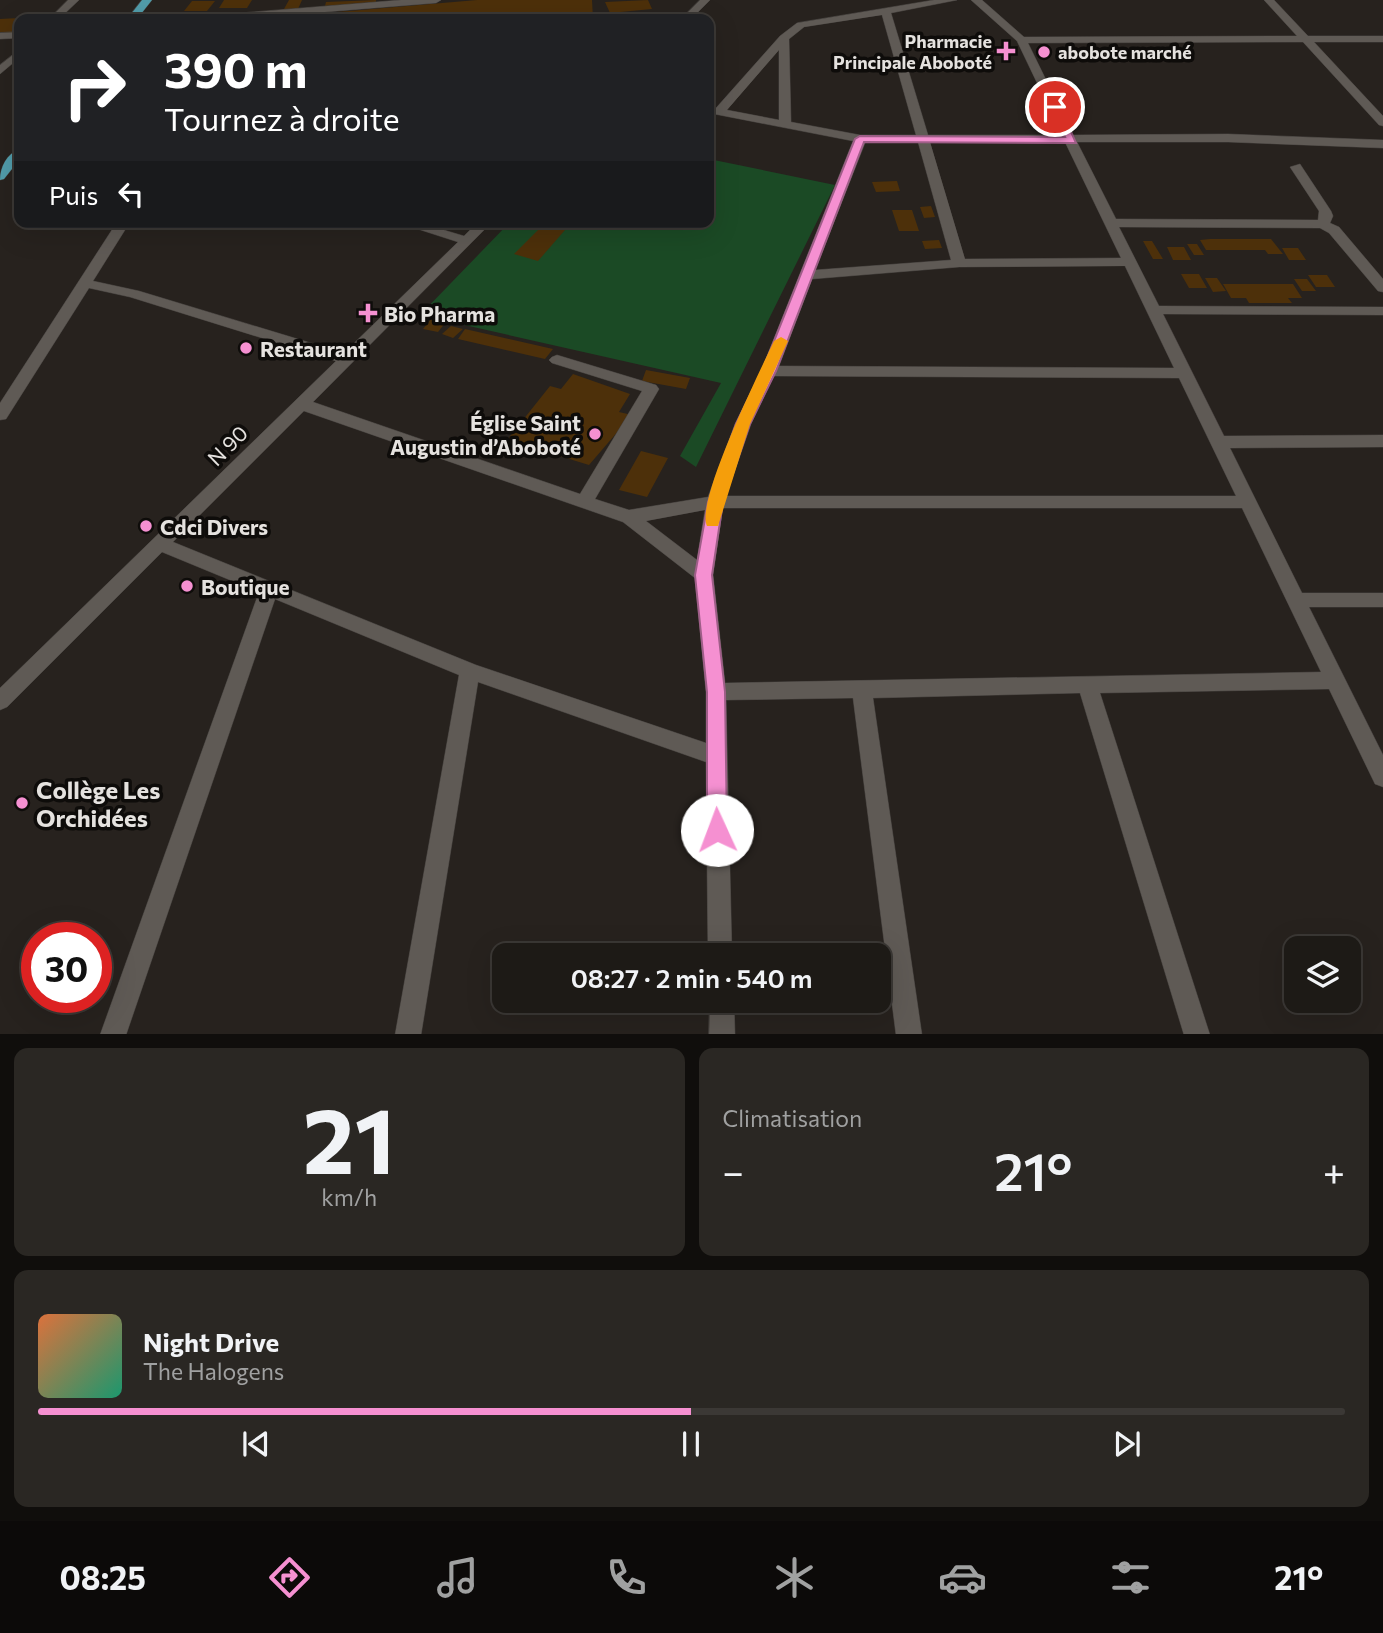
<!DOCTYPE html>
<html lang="fr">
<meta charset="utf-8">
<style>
body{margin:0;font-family:Commissioner,sans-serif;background:#2a2723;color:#f1f3f6;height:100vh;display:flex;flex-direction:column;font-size:26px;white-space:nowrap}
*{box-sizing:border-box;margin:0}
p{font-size:23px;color:#a0a1a1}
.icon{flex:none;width:38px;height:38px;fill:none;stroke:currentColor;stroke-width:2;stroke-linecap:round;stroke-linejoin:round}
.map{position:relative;height:1034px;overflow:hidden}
.sheet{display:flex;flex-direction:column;gap:14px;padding:14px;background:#100e0c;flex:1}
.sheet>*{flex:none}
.top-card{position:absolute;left:14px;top:14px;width:700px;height:214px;border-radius:14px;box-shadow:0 7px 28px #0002,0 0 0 2px #3b3835;background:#202124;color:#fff;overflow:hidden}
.fabs{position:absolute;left:1284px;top:936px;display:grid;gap:14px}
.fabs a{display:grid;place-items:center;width:77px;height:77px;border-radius:14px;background:#1d1a16;box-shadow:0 7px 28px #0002,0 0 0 2px #3b3835;font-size:35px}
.speed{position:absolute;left:21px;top:922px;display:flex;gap:14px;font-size:35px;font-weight:700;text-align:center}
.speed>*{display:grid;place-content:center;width:91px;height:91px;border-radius:50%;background:#1d1a16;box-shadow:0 7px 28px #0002,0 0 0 2px #3b3835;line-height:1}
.speed .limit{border:10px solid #d22;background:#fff;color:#111}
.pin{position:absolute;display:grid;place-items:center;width:60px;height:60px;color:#fff;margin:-30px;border:4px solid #fff;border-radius:50%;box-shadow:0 2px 7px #0007}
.me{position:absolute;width:77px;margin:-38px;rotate:358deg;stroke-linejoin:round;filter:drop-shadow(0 0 5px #0008)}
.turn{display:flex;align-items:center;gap:24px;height:147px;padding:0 35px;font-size:32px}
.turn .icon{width:91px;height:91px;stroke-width:2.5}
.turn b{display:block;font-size:49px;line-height:60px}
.then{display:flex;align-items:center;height:66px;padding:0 35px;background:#0003;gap:14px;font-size:26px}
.big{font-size:52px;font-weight:600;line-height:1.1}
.sheet .card{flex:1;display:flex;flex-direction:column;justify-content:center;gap:10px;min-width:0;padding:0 24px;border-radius:14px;background:#2a2723}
.sheet .dial{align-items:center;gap:0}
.dial b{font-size:91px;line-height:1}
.song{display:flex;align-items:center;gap:21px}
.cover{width:84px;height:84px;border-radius:10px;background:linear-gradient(135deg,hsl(20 70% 55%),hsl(160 70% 35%))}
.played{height:7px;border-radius:4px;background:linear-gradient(90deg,#f590d1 50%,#3b3835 50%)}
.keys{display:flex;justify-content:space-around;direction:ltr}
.heat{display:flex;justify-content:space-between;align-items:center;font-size:38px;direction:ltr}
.sheet .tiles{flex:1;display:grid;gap:14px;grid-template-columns:1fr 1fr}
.card:last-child{grid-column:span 2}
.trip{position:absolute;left:492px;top:943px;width:399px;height:70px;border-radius:14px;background:#1d1a16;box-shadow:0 7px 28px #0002,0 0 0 2px #3b3835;font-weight:600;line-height:70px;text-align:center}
.tab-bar{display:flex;height:112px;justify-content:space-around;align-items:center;background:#0c0a09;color:#a0a1a1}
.tab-bar .icon{width:49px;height:49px}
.tab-bar .current{color:#f590d1}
.tab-bar b{font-size:32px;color:#f1f3f6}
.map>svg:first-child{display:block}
.green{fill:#1b4a25}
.building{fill:#4d300a}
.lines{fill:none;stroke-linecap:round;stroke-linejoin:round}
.minor-casing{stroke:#433f3c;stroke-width:1}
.major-casing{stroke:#433f3c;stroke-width:1}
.minor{fill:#5f5a55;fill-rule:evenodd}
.major{fill:#519caa;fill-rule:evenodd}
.route{fill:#f590d1;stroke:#9f5e88;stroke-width:2}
.slow{fill:#f59e0b}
.poi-dot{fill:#f590d1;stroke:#0e0c0a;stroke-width:2.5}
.labels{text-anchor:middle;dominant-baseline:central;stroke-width:7;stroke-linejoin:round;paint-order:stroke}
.far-poi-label{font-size:18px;font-weight:bold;fill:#e5e2df;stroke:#0e0c0a;text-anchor:end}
.poi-label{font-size:21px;font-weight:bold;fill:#e5e2df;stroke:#0e0c0a;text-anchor:start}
.street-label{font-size:21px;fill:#e5e2df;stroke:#0e0c0a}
.near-poi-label{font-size:24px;font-weight:bold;fill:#e5e2df;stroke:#0e0c0a;text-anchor:start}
</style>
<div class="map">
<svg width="1383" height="1035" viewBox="0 0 1383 1035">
<rect width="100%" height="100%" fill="#27221e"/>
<path class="green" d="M709,159l126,26 -139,282 -16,-11 41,-73 -301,-68 90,-93h199z"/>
<path class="building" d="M224,0h28l-5,8h-28z
M289,0h13l-4,9h-14z
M376,0v2l-51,4 1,-4z
M477,0h115l1,19h-337z
M648,0l4,9 -42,4 -5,-11z
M192,1h23l-8,10h-23z
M19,18v15l-19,1v-15z
M897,181l3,10 -24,1 -4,-10z
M931,206l4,11 -11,1 -4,-11z
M892,210h20l7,21h-20z
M546,222h26l-34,39 -24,-7z
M1210,239h61l12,15h-15l-3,-4h-59l-6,-10z
M939,240l3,8 -17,1 -3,-8z
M1143,241h9l11,18h-10z
M1187,244h10l7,11h-10z
M1167,247h17l7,13h-18z
M1282,248h16l8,12h-17z
M1181,274h18l8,14h-18z
M1308,275h19l8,12h-19z
M1205,278h12l9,13 -13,1z
M1294,279h13l9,12h-14z
M1223,284h70l9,14h-14l4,5h-43l-3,-5h-15z
M431,319l15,3 -8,10 -15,-3z
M451,326l12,3 -10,9 -11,-4z
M465,329l88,20 -8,10 -87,-20z
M646,370l44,8 -4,11 -44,-8z
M573,374l57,20 -11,18 13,3 -43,50 -82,-25 43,-54 11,3z
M641,451l27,7 -21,39 -28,-7z"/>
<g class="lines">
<defs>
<path id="minor" d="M68,0h11l-20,19h-10z
M401,0h40l-5,3 -198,16h-38l5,-3z
M700,0h10l-19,19h-10z
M934,0h23l-66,13 37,122h134l-45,-94 -46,-41h11l42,37 273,-1 -33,-36h10l34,36h75v6h-69l69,74v10l-4,-1 -76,-83 -275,1 45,92 155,-1 155,6v8l-155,-6h-151l39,77 202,1 1,-9 -29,-44 10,-3 31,47 2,5 -3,7 9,4 44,52v13l-5,-1 -49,-58 -9,-5 -201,-1 40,79 224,1v8l-220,-1 61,122 159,-1v12l-153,1 72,145h81v14h-74l74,148v32l-8,-3 -46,-95 -229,4 110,342h-26l-104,-342 -207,5 49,337h-26l-43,-337 -127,2 6,256h-24l-2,-194 -228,-80 -57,353h-26l64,-360 -184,-76 -149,436h-26l159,-443 -97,-40 -155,155 -7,3v-22l336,-327 -206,-64 -41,-9 -83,131 -6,1v-17l117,-181h13l-37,59 46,10 205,62 114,-111 -62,-20h21l47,14 14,-14h14l-179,180 267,92 62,-103 -90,-28 -3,-3 3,-3 5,-2 99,30 3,4 -64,110 34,11 79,-13 27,-73 26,-53 92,-230 -144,-28v-6l7,1 64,-72 17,-13zM882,15l34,120h-56l-69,-13 -2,-83 15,-12zM779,50v70l-52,-10zM918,142l33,118 -136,10 50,-127zM930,142h135l56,116 -156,1zM1125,266l49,102 -395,-2 33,-87 147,-12zM774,376l405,2 57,118h-510l25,-72zM304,411l319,111 72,56 11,114v51l-230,-78 -303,-123zM723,508h519l79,164 -596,11 -12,-108zM705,510l-8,50 -51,-39z
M19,32v6l-19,1v-6z
M19,50v8l-19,16v-9z
M710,1001h24l1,34h-26z"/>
<path id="major" d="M142,0h10l-15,19h-10z
M19,149v11l-15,19 -4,1c0,-13 7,-26 19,-31z"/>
</defs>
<use href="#minor" class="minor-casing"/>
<use href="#major" class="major-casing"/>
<use href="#minor" class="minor"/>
<use href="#major" class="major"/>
</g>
<path class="route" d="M1055,104l5,3 16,36 -212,-1 -88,229 -26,53 -27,78 -11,73 13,117 2,138 -3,7 -7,2 -7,-2 -3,-7v-138l-12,-117 13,-73 28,-78 26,-53 93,-232 5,-3 205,1 -15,-30z"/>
<path class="slow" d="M781,337l7,4 -38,83 -32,102h-11c-12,-24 53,-155 67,-185z"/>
<g class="poi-dot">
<path d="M1002.5 40.5h7v7h7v7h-7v7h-7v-7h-7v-7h7z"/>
<circle cx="1044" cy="52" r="7"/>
<path d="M364.5 302.5h7v7h7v7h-7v7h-7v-7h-7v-7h7z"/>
<circle cx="246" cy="348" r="7"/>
<circle cx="595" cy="434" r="7"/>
<circle cx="146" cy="526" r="7"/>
<circle cx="187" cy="586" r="7"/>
<circle cx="22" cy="803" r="7"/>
</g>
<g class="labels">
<g class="far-poi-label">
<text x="992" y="41">Pharmacie<tspan x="992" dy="21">Principale Aboboté</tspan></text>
<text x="1058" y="52" text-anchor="start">abobote marché</text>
</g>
<g class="poi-label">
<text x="384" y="313">Bio Pharma</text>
<text x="260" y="348">Restaurant</text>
<text x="581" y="422" text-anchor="end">Église Saint<tspan x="581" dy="24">Augustin d’Aboboté</tspan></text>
<text x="160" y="526">Cdci Divers</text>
<text x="201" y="586">Boutique</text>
</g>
<g class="street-label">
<text transform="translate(227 445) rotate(-45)">N 90</text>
</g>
<g class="near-poi-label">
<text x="36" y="789">Collège Les<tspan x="36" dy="28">Orchidées</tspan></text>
</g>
</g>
</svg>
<div class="fabs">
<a><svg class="icon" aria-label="layers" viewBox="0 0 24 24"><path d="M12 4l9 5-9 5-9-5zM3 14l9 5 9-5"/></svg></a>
</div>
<div class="speed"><div class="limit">30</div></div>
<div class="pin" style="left:1055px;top:107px;background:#d93025"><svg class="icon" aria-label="arrive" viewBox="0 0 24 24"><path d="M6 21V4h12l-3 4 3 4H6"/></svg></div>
<svg class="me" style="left:717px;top:830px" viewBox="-20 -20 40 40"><circle r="19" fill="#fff"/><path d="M0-13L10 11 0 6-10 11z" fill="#f590d1"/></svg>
<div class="trip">08:27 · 2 min · 540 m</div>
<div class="top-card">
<div class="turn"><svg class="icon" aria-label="right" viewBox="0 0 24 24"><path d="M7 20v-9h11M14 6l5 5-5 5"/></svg><div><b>390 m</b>Tournez à droite</div></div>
<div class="then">Puis<svg class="icon" aria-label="left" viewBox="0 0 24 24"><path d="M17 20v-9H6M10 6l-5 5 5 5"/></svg></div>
</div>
</div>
<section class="sheet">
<div class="tiles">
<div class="card dial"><b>21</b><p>km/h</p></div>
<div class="card"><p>Climatisation</p>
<div class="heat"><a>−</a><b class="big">21°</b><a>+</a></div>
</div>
<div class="card">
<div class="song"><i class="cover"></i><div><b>Night Drive</b><p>The Halogens</p></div></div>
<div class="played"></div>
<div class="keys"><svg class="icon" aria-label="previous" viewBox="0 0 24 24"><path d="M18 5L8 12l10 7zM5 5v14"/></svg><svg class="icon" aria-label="pause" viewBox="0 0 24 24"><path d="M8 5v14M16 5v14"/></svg><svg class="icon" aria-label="next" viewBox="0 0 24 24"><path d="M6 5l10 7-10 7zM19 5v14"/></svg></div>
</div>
</div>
</section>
<nav class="tab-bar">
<b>08:25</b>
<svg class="icon current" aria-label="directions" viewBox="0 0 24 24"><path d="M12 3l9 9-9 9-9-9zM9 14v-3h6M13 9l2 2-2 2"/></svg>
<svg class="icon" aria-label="music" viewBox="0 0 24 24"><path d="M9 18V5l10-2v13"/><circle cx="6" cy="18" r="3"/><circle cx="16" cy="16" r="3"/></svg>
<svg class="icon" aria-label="phone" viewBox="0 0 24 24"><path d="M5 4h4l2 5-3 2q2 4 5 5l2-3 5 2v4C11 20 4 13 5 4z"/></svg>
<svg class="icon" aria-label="climate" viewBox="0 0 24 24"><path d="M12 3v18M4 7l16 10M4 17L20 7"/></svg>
<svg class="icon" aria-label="car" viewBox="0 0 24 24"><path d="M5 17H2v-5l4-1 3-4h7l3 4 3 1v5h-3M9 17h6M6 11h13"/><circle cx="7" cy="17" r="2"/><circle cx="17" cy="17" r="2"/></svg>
<svg class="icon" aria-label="filters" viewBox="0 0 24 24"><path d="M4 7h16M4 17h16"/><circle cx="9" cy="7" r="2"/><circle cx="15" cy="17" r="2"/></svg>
<b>21°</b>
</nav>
